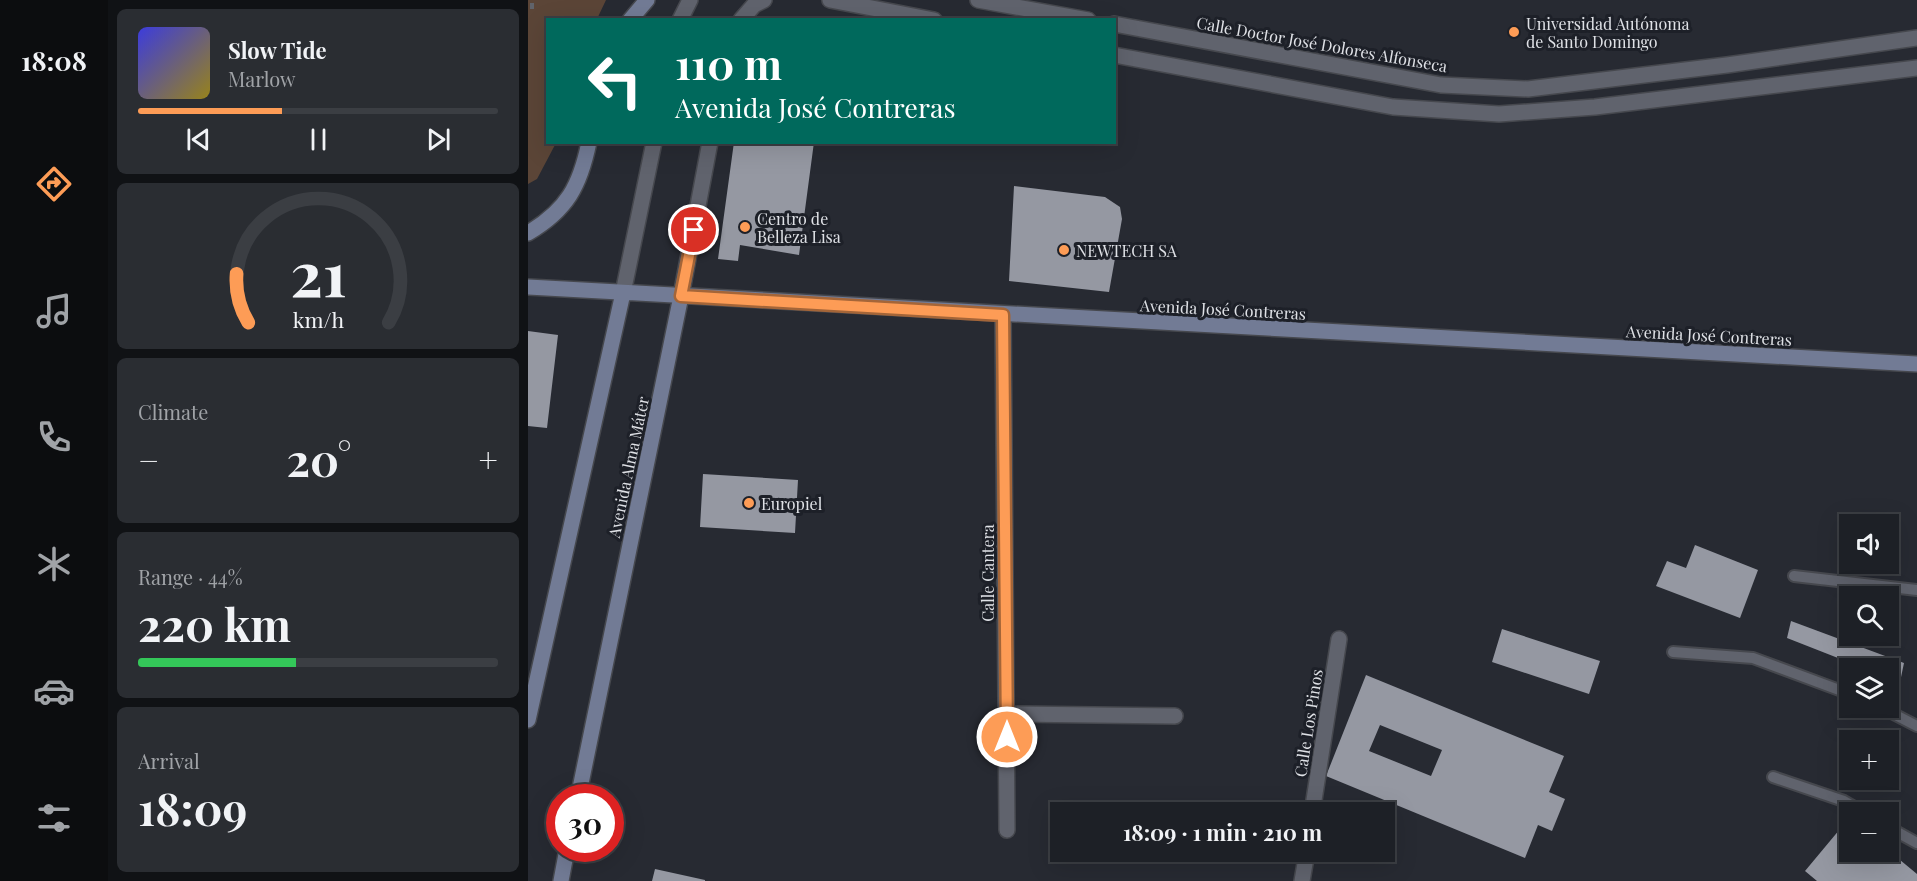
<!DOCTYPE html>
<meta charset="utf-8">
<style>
body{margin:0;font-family:"Playfair Display",serif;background:#2a2d32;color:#f1f3f6;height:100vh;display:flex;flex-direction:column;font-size:22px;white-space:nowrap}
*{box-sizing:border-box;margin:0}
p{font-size:20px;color:#a0a3a7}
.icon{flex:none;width:33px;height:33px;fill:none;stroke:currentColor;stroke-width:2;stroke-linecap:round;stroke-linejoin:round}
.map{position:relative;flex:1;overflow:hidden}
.panel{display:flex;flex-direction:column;gap:9px;padding:9px;background:#101215;width:420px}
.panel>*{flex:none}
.banner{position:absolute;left:18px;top:18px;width:570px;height:126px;border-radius:0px;box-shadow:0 6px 24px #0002,0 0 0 2px #3b3e43;background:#00695c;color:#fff;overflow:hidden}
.controls{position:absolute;left:1311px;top:514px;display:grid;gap:12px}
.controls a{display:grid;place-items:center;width:60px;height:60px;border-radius:0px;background:#1d2026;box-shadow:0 6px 24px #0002,0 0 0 2px #3b3e43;font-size:30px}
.speed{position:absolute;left:18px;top:784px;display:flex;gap:12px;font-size:30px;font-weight:700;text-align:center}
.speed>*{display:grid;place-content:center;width:78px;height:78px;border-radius:50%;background:#1d2026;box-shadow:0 6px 24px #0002,0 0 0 2px #3b3e43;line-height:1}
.speed .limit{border:9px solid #d22;background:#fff;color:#111}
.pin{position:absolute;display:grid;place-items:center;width:51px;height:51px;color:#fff;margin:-26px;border:3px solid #fff;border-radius:50%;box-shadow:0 2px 6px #0007}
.me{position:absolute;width:66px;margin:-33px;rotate:0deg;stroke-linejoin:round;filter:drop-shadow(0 0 4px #0008)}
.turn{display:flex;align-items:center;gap:21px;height:126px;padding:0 30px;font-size:27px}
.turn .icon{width:78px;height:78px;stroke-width:2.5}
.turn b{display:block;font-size:42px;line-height:51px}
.big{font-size:45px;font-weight:700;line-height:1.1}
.panel .card{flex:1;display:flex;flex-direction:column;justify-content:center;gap:9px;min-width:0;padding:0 21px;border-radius:9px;background:#2a2d32}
.panel .dial{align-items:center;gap:0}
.dial svg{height:156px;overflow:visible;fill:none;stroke:#3b3e43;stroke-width:7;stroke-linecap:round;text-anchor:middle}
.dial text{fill:#f1f3f6;stroke:none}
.song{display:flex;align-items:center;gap:18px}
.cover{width:72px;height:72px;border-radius:9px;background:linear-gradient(135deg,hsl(240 70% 55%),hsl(50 70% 35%))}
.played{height:6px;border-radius:3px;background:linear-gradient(90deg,#fd9c56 40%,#3b3e43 40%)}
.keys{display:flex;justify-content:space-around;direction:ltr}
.heat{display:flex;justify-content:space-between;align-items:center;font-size:33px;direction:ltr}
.charge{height:9px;border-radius:4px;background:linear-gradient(90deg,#34c759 44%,#3b3e43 0)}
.trip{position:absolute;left:522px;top:802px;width:345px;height:60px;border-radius:0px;background:#1d2026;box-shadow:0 6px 24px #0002,0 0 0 2px #3b3e43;font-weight:700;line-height:60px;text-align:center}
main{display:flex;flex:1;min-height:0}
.tab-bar{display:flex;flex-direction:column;width:108px;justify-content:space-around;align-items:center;background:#0c0d0f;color:#a0a3a7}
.tab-bar .icon{width:42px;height:42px}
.tab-bar .current{color:#fd9c56}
.tab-bar b{font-size:27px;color:#f1f3f6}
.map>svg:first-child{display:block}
.green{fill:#5b4537}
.building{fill:#9598a2;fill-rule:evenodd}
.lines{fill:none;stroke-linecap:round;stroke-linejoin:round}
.service-casing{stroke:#46484e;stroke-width:14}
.minor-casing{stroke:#46484e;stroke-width:18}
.tertiary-casing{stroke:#46484e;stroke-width:18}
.secondary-casing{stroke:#46484e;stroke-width:18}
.path{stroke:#60636a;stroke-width:4;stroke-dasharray:6 3;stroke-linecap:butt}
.service{stroke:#60636d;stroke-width:10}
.minor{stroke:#60636d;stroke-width:15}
.tertiary{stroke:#60636d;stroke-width:15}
.secondary{stroke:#727b95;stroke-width:15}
.route-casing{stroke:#a46538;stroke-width:15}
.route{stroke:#fd9c56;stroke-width:10}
.poi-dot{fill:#fd9c56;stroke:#1d2028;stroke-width:2}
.labels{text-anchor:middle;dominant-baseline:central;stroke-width:6;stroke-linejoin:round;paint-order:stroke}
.poi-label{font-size:16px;fill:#dfe1e6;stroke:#1d2028;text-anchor:start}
.street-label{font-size:16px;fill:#dfe1e6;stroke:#1d2028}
</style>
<main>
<nav class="tab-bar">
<b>18:08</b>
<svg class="icon current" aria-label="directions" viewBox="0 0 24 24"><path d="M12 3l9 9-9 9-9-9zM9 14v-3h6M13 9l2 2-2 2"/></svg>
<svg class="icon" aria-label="music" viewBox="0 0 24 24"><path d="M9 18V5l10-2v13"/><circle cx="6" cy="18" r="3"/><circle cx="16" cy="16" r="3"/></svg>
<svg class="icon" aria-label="phone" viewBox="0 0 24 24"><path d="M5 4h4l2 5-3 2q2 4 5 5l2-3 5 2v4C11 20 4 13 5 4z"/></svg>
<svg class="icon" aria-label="climate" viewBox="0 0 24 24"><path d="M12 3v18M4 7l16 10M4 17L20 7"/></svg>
<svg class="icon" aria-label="car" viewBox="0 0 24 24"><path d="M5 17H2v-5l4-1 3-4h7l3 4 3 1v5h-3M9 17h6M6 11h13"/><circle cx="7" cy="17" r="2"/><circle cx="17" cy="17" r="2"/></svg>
<svg class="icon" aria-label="filters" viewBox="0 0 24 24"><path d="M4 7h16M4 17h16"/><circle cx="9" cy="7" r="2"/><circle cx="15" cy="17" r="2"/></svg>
</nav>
<section class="panel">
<div class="card">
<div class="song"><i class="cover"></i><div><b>Slow Tide</b><p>Marlow</p></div></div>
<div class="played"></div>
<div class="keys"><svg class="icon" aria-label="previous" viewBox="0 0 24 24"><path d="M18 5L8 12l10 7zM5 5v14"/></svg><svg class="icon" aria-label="pause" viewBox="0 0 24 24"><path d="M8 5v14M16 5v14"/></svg><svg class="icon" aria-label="next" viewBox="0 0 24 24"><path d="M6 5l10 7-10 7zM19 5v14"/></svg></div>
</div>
<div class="card dial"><svg viewBox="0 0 100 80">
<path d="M14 69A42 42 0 1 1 86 69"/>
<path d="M14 69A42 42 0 0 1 8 44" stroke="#fd9c56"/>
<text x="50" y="56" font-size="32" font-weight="700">21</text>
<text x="50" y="72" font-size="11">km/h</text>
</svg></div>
<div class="card"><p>Climate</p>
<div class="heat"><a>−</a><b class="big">20°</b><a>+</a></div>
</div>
<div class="card"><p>Range · 44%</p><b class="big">220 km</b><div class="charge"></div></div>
<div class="card"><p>Arrival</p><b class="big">18:09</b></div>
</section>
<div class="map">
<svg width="1389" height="881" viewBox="0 0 1389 881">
<rect width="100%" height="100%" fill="#272a32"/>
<path class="green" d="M0,0h78l-9,19 -49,1v122l8,1 -19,36 -9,5z"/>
<path class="building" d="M206,142h80l-15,113 -59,-10 -2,16 -20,-2z
M486,186l91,11 15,10 2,12 -13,73 -100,-11z
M0,331l30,4 -11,93 -19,-2z
M175,474l95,6 -3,53 -95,-6z
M1167,545l63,25 -18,48 -84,-32 11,-25 19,7z
M1263,621l113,42 -4,19 -12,-4v-9h-22l-79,-31z
M974,629l98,32 -11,33 -97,-32z
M838,675l198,81 -15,36 16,7 -13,32 -14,-6 -13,33 -199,-82zM852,725l62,25 -11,26 -62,-25z
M1322,817v35h38v-2l29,24v7h-100l-12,-10z
M127,869l50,11v1h-53z"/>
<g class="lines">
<defs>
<path id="service" d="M1266,576l123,14
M1145,652l80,6 97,36
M1354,708l35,18
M1245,777l71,24 21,12
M1360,827l29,16"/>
<path id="minor" d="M475,315l4,515
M479,714l168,2
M784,813l27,-174
M774,881l5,-29"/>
<path id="tertiary" d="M302,0l104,20
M450,0l110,20
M152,20l10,-20
M213,20l13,-15 10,-5
M586,24l327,61 87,4 199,-24 190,-27
M586,55l279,52 106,7 96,-7 322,-39
M95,293l31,-151
M153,296l29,-154"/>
<path id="secondary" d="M102,20l17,-20
M0,233c39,-23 52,-47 61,-91
M0,287l1389,77
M0,720l95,-427
M50,798l103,-502
M33,881l6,-32"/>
</defs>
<use href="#service" class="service-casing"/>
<use href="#minor" class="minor-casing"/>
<use href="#tertiary" class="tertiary-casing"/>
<use href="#secondary" class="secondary-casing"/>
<path class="path" d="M4,9v-9"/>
<use href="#service" class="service"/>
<use href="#minor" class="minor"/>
<use href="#tertiary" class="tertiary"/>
<use href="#secondary" class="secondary"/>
</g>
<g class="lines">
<defs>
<path id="route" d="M166,230l-13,66 322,19 4,422"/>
</defs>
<use href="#route" class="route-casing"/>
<use href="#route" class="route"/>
</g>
<g class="poi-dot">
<circle cx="986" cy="32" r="6"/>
<circle cx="217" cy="227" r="6"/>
<circle cx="536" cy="250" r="6"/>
<circle cx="221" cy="503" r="6"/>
</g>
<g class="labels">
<g class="poi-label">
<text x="998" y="23">Universidad Autónoma<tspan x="998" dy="18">de Santo Domingo</tspan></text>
<text x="229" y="218">Centro de<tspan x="229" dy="18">Belleza Lisa</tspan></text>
<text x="548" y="250">NEWTECH SA</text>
<text x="233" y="503">Europiel</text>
</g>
<g class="street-label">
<text transform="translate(794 44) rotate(10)">Calle Doctor José Dolores Alfonseca</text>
<text transform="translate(695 309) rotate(3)">Avenida José Contreras</text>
<text transform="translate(1181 335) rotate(3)">Avenida José Contreras</text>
<text transform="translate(100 467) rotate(-78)">Avenida Alma Máter</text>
<text transform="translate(459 573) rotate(-90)">Calle Cantera</text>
<text transform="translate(780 723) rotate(-81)">Calle Los Pinos</text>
</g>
</g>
</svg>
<div class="controls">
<a><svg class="icon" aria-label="sound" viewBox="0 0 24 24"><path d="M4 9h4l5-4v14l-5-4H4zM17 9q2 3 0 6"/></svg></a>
<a><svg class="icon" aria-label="search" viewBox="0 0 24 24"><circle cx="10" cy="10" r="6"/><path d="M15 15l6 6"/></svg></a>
<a><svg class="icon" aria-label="layers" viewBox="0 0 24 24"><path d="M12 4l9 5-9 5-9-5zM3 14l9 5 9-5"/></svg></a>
<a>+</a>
<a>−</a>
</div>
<div class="speed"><div class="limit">30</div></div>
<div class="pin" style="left:166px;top:230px;background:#d93025"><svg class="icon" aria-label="arrive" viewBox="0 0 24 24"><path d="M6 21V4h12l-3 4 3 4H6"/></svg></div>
<svg class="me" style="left:479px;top:737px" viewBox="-20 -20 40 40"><circle r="17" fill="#fd9c56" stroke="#fff" stroke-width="3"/><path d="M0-11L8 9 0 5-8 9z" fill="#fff"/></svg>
<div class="trip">18:09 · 1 min · 210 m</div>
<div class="banner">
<div class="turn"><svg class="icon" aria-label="left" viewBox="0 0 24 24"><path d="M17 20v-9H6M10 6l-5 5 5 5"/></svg><div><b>110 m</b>Avenida José Contreras</div></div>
</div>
</div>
</main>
